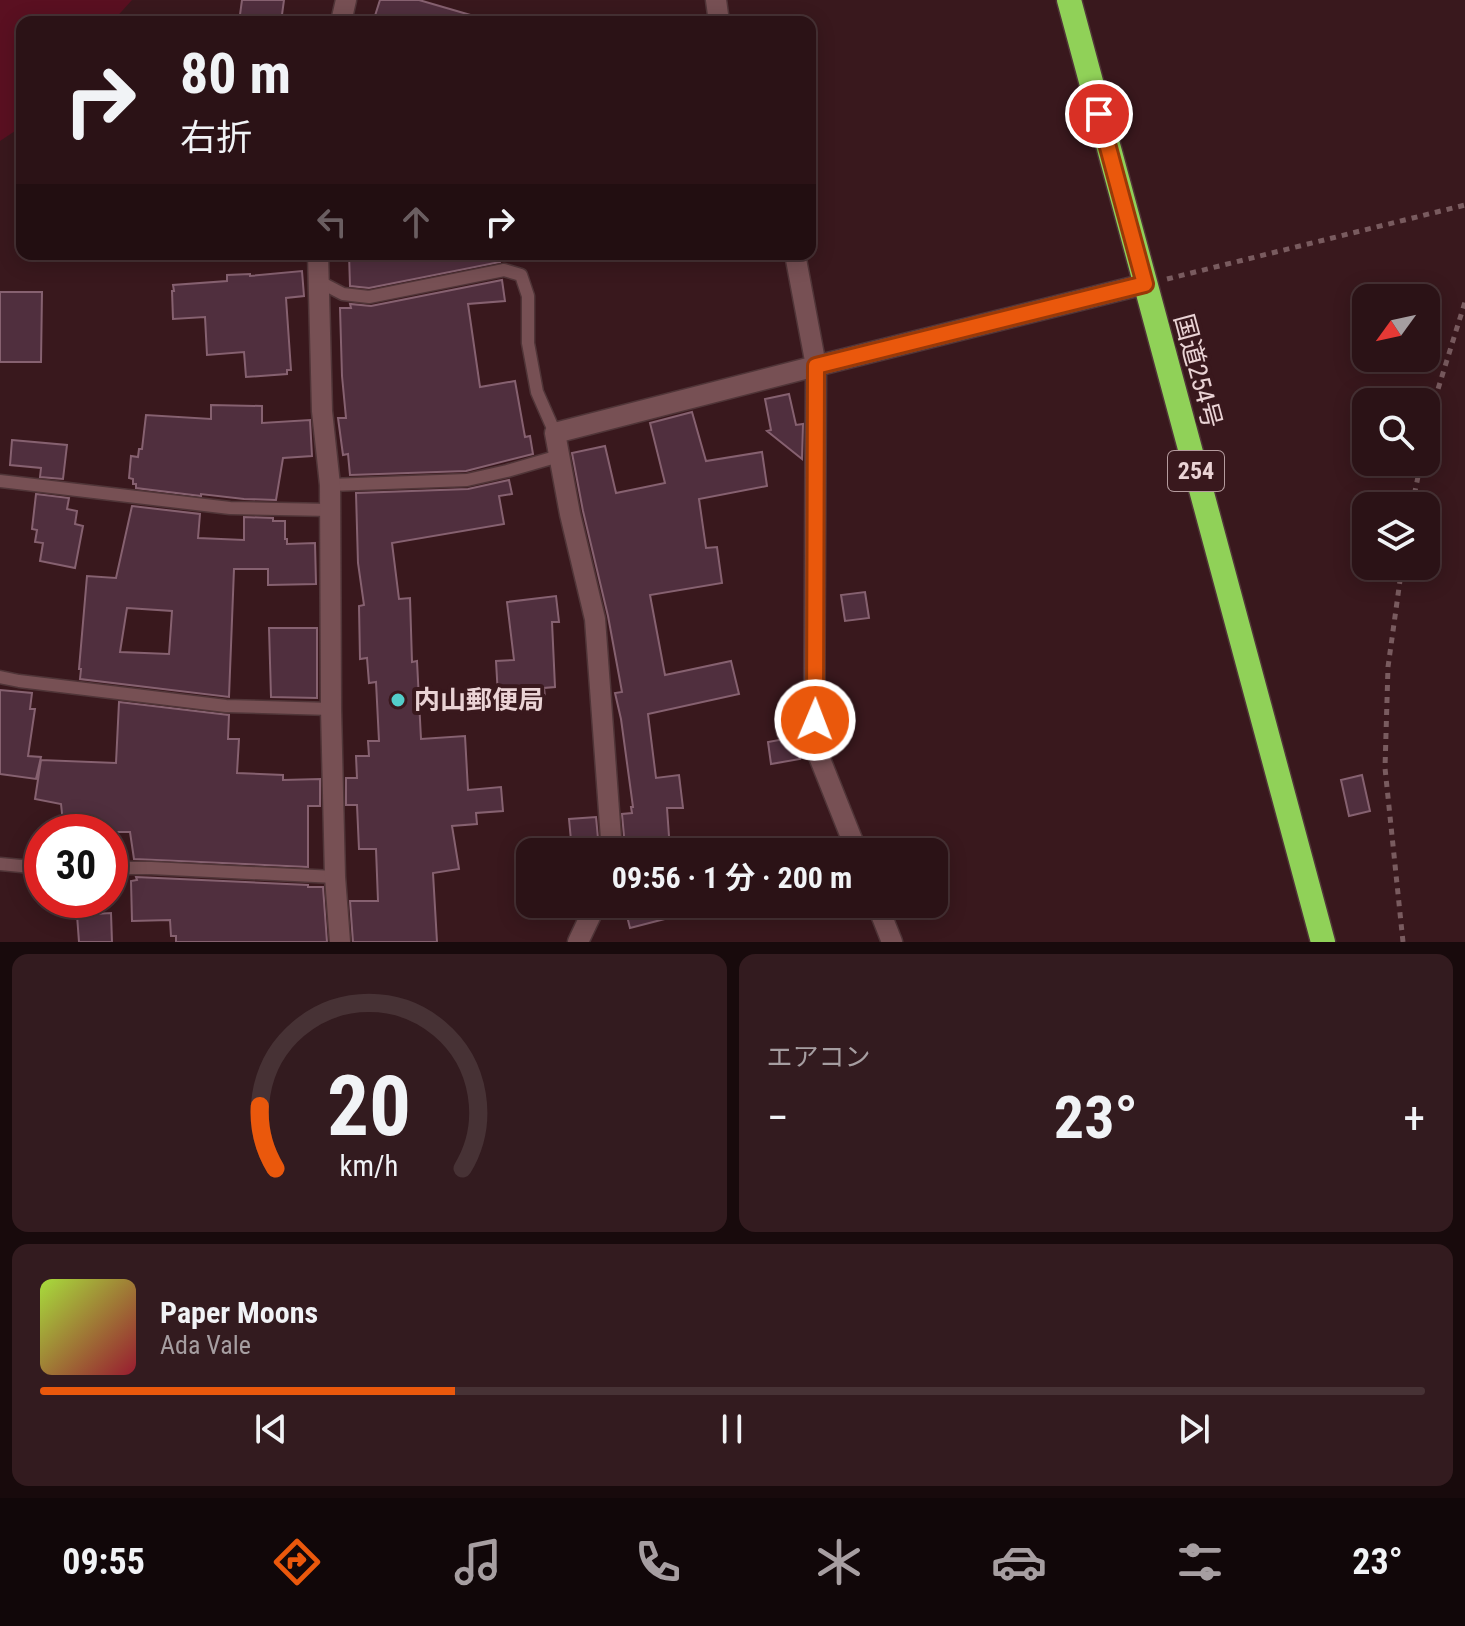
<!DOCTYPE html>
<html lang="ja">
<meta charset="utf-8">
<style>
body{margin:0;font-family:"Roboto Condensed","Noto Sans JP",sans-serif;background:#331b1f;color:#f1f3f6;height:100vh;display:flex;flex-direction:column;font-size:30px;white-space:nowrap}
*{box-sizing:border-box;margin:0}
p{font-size:26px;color:#a69ea1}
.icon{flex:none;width:44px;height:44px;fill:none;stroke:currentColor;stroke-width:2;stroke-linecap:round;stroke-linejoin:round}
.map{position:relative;height:942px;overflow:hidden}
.side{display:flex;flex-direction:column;gap:12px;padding:12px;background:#180a0c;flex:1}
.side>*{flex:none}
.guide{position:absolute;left:16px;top:16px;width:800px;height:244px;border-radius:16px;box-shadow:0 4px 20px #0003,0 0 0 2px #473235;background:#2b1216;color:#f1f3f6;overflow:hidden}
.needle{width:52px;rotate:237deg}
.tools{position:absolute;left:1352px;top:284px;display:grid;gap:16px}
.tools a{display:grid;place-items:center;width:88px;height:88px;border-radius:16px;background:#2b1216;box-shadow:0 4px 20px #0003,0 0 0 2px #473235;font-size:40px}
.speed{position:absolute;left:24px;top:814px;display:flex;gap:16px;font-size:40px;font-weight:700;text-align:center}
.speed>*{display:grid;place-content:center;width:104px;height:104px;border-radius:50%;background:#2b1216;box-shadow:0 4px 20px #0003,0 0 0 2px #473235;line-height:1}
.speed .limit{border:12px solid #d22;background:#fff;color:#111}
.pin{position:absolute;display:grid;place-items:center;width:68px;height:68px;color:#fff;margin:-34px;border:4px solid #fff;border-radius:50%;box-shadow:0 2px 8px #0007}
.me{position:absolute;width:88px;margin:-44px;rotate:1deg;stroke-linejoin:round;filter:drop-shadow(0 0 6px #0008)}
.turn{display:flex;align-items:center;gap:28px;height:168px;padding:0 32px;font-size:36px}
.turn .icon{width:104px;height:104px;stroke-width:2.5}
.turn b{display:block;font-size:56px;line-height:68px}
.lanes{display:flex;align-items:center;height:76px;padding:0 32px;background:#0003;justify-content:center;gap:40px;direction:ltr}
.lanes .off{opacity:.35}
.big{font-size:60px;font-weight:700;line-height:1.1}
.side .tile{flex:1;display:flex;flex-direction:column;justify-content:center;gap:12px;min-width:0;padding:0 28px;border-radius:16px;background:#331b1f}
.side .dial{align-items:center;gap:0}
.dial svg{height:208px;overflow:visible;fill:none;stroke:#473235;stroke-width:7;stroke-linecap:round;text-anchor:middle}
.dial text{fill:#f1f3f6;stroke:none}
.song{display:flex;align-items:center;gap:24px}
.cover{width:96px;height:96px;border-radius:12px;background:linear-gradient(135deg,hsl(80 70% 55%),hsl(350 70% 35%))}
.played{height:8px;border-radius:4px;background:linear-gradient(90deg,#ea580c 30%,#473235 30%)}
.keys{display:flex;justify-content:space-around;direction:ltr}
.heat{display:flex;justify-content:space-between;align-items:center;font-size:44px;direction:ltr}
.side .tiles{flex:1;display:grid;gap:12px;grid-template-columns:1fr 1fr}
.tile:last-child{grid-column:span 2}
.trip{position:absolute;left:516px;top:838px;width:432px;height:80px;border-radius:16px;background:#2b1216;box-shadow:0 4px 20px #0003,0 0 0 2px #473235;font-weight:700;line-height:80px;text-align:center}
.tab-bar{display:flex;height:128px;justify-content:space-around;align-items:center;background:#110709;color:#a69ea1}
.tab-bar .icon{width:56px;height:56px}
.tab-bar .on{color:#ea580c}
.tab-bar b{font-size:36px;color:#f1f3f6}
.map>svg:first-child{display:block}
.green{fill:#5a1021}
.building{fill:#502f3e;stroke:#866170;stroke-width:2;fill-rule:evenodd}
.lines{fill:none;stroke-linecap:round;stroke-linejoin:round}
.lane-casing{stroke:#503538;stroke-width:15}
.street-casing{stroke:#503538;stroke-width:23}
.highway-casing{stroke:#503538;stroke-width:27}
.path{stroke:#795b5f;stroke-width:5;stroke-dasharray:6 6;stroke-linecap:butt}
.lane{stroke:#775054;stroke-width:12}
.street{stroke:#775054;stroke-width:20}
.highway{stroke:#90d158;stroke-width:24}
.route-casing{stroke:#983908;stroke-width:20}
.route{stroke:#ea580c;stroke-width:14}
.poi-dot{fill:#53cdca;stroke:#39181d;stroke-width:3}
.labels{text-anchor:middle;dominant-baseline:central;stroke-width:8;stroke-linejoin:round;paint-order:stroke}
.shield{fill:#39181d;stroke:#b59b9e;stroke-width:2}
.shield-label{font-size:24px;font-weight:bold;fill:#ead3d5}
.street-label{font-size:26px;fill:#ead3d5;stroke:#39181d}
.poi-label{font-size:26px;font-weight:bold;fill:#ead3d5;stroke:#39181d;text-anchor:start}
</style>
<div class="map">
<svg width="1465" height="942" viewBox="0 0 1465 942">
<rect width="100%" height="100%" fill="#39181d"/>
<path class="green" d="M0,0h132l-20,22h-90v102l-7,7 -15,10z"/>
<path class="building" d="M242,0h42l-3,22h-42z
M380,0h39l55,16 -1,6h-100z
M349,254h38v6l68,-6h44l1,8 -131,26 -19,-2z
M302,271l2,25 -18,2 5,72h-4v4l-41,3 -2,-25 -37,3 -2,-38 -32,2 -1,-28h2l-1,-6 54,-4v-6l23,-1v2z
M502,280l3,21 -37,3 12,83 35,-6 10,56 5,-1 3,18 -67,17 -116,4 -2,-21 -5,1 -5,-37h8l-4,-42 -2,-68h11l-1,-4 21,2z
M0,292h42l-1,70h-41z
M789,394l7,31 7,-1 -1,35 -35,-28 4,-1 -6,-31z
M211,405l51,1v17l48,-3 2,36 -29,2 -7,42 -32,-1 -43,-5v2l-65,-8v-4h-3v-5l-4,-1 2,-22 7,1 1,-8h3l4,-34 65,4z
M692,412l14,49 56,-9 5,34 -68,13 7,49 11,-1 5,36 -72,12 15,80 66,-14 8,33 -91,20 8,64 23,-3 4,33h-16l3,42h-3v2h-40v-5h-2l-3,-33 10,-1 -1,-6h2l-12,-88 -6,-26 7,-1 -14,-76 -25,-105 -11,-58 33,-7 11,47 49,-10 -15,-60z
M12,440l55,5 -4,34 -23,-2 1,-9 -31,-3z
M509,480l3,14 -13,2 5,28 -112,19 7,56 11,-1 2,64 5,-1 4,78 44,-3 3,54 33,-3 2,24 -27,2 1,11 -25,2 7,43 -26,4 4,69h-84l-3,-41h28l-2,-52h-17l-2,-44h-11v-27h11l-1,-22h13l-1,-15h11l-3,-59 -7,1 -2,-25 -7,1 -1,-53 5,-1 -6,-42 -2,-70 112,-4z
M36,494l33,4 -2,11 10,2 -2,13 8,2 -8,42 -35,-7 3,-18 -8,-1 2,-12 -5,-1z
M132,506l68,8 -2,24 46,2v-23l29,1v3h12v18h2v5l28,-1 1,41 -48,1v-16h-34l-5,128 -149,-18 1,-10h-2l8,-93 29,2zM127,608l45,3 -3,43 -49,-2z
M865,592l4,26 -24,3 -4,-26z
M556,596l3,26h-7l3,65 -11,1 1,9 -28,2v-4l-19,1 -2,-35 18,-1 -7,-58z
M269,628h48v70l-46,-1z
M0,690l32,3 -2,16h5l-7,47 13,1 -5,22 -36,-5z
M119,702l110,13 -1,24h11l-2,34 46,2v5l37,-1v27h-12v61l-174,-8 -4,-27h-66l-3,-28 -26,-5 6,-39 75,3z
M796,737l4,22 -29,5 -3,-22z
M1362,775l8,36 -21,5 -8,-36z
M596,817l3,32 -27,2 -3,-32z
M136,877l172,8v2h15l4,55h-151v-6h-5l-1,-16 -38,1 -1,-40 6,-1z
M624,904h67l1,8 -62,16z
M111,913l1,29h-33l-2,-27z"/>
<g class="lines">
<defs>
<path id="lane" d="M318,281l25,13 26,3 135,-27 17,5 7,21v47l9,49 18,41
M0,481l230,27 100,2
M330,485l137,-5 40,-9 52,-15
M0,677l19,4 207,25 105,3
M0,864l42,4
M110,868h41l184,9"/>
<path id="street" d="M716,0l3,22
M341,22l5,-22
M318,254l4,157 8,74 1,224 4,168 5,65
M795,254l21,112 -2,378 43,108
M612,852l-17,-233 -25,-105 -15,-81 261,-67 329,-82
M877,904l15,38
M578,942l18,-38"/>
<path id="highway" d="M1069,0l254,942"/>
</defs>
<use href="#lane" class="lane-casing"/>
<use href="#street" class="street-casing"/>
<use href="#highway" class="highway-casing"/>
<path class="path" d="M1167,279l298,-74
M1426,435l3,-17 36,-116
M1412,506l9,-44
M1402,566l-14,101 -3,101 18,174"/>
<use href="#lane" class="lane"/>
<use href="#street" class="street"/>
<use href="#highway" class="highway"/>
</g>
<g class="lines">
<defs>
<path id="route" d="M815,720l1,-354 329,-82 -46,-170"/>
</defs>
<use href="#route" class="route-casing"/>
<use href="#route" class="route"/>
</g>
<circle class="poi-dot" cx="398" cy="700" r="8"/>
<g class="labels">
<rect class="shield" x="1168" y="451" width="56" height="40" rx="6"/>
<g class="shield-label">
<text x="1196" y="471">254</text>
</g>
<g class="street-label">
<text transform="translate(1198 371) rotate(75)">国道254号</text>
</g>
<g class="poi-label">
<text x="414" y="700">内山郵便局</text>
</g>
</g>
</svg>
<div class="tools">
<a><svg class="needle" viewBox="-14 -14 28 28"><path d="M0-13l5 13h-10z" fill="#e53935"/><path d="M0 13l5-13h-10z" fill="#a69ea1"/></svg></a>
<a><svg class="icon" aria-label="search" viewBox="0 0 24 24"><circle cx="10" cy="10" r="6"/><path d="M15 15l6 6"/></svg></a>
<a><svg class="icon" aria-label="layers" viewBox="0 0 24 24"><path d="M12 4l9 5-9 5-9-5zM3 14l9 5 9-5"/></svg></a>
</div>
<div class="speed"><div class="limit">30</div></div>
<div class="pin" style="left:1099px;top:114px;background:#d93025"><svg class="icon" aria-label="arrive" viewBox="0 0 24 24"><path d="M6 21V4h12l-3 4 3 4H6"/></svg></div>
<svg class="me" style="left:815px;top:720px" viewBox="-20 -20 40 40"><circle r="17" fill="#ea580c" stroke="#fff" stroke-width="3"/><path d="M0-11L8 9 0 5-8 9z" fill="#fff"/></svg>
<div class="trip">09:56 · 1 分 · 200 m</div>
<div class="guide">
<div class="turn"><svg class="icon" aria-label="right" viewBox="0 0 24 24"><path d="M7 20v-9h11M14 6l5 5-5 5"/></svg><div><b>80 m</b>右折</div></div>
<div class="lanes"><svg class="icon off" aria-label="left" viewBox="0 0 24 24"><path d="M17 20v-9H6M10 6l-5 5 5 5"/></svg><svg class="icon off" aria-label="ahead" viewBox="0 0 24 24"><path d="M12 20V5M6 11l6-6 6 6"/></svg><svg class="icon" aria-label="right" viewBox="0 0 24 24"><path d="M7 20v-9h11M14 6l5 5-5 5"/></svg></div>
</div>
</div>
<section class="side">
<div class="tiles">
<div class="tile dial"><svg viewBox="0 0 100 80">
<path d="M14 69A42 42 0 1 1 86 69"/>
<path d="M14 69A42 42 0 0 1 8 45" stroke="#ea580c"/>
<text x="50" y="56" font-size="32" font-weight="700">20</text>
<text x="50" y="72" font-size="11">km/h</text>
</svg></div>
<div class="tile"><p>エアコン</p>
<div class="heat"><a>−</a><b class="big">23°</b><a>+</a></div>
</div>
<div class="tile">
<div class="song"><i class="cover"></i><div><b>Paper Moons</b><p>Ada Vale</p></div></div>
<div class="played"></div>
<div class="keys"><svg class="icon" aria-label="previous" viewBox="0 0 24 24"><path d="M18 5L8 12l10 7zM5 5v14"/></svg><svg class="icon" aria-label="pause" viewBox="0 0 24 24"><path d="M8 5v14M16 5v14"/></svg><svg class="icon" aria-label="next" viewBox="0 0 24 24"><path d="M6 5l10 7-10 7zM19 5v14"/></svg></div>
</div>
</div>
</section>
<nav class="tab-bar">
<b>09:55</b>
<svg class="icon on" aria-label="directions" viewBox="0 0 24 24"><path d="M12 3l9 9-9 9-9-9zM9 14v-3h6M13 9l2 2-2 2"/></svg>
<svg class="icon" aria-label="music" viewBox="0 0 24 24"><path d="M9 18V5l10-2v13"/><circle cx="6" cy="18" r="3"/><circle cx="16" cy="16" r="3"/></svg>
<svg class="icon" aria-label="phone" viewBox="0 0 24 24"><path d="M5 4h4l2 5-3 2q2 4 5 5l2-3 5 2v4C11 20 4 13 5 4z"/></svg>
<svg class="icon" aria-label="climate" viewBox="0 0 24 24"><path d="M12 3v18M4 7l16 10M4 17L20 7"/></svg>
<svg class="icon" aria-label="car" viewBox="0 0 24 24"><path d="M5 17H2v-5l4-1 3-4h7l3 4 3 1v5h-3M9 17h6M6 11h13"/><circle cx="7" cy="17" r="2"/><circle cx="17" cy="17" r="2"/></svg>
<svg class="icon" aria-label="filters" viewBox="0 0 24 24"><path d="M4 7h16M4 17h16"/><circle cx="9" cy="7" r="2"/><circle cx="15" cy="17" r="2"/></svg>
<b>23°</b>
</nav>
